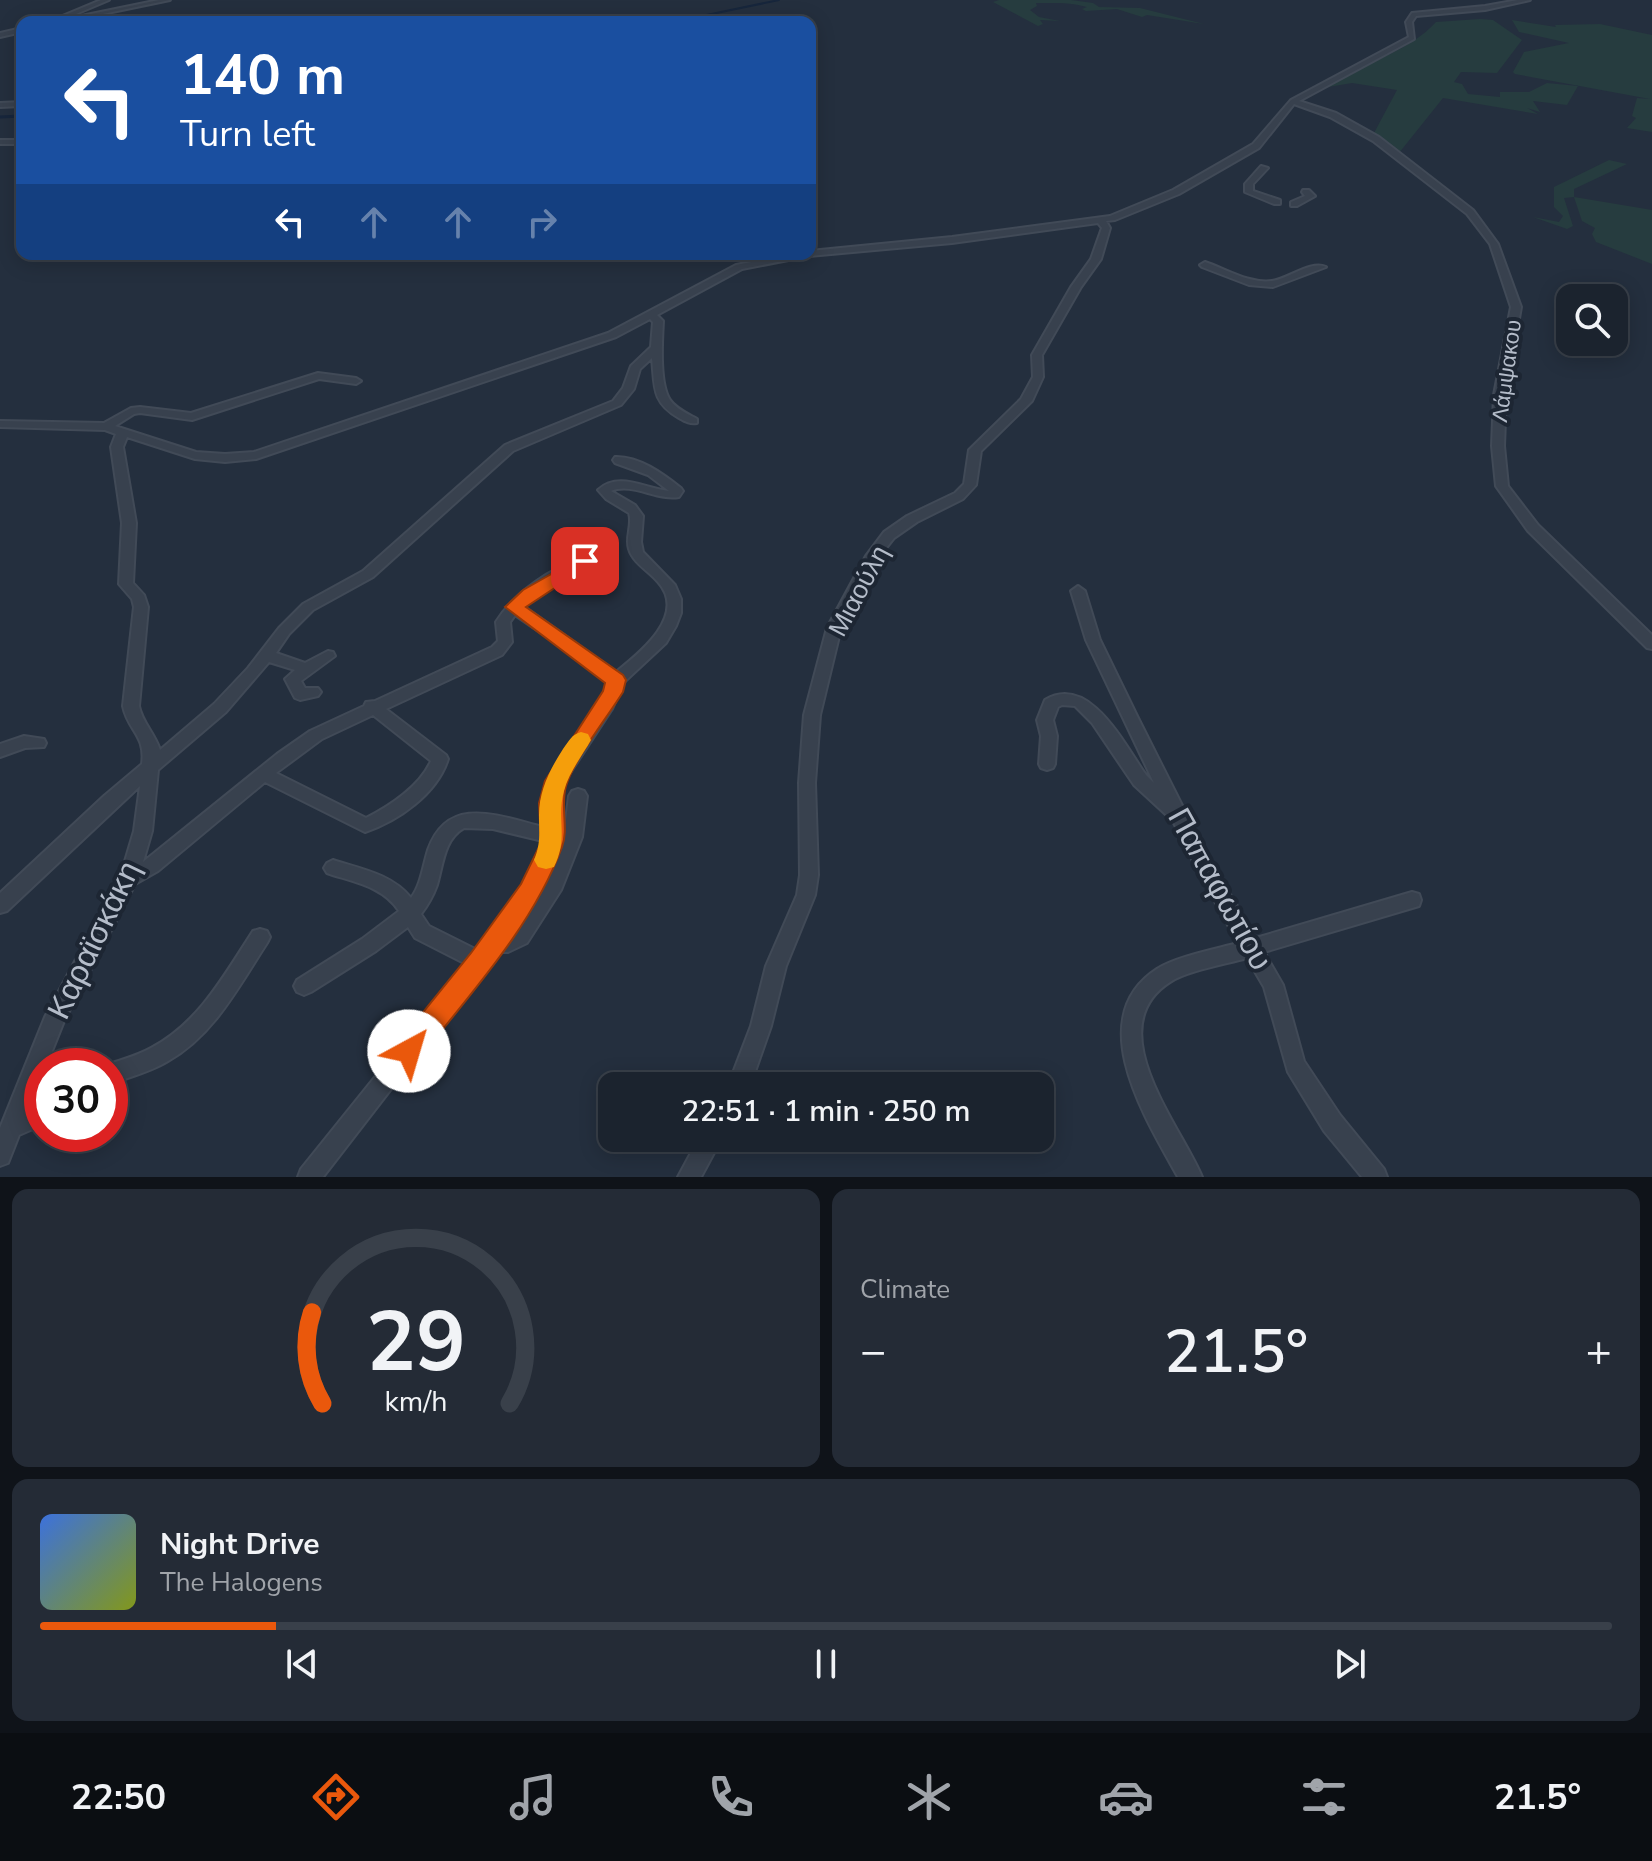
<!DOCTYPE html>
<meta charset="utf-8">
<style>
body{margin:0;font-family:"Nunito Sans",sans-serif;background:#242b36;color:#f1f3f6;height:100vh;display:flex;flex-direction:column;font-size:30px;white-space:nowrap}
*{box-sizing:border-box;margin:0}
p{font-size:26px;color:#a0a4aa}
.icon{flex:none;width:44px;height:44px;fill:none;stroke:currentColor;stroke-width:2;stroke-linecap:round;stroke-linejoin:round}
.map{position:relative;height:1177px;overflow:hidden}
.details{display:flex;flex-direction:column;gap:12px;padding:12px;background:#0f1319;flex:1}
.details>*{flex:none}
.guide{position:absolute;left:16px;top:16px;width:800px;height:244px;border-radius:16px;box-shadow:0 4px 20px #0003,0 0 0 2px #39404a;background:#1a4fa0;color:#fff;overflow:hidden}
.controls{position:absolute;left:1556px;top:284px;display:grid;gap:16px}
.controls a{display:grid;place-items:center;width:72px;height:72px;border-radius:16px;background:#1b232e;box-shadow:0 4px 20px #0003,0 0 0 2px #39404a;font-size:40px}
.speed{position:absolute;left:24px;top:1048px;display:flex;gap:16px;font-size:40px;font-weight:700;text-align:center}
.speed>*{display:grid;place-content:center;width:104px;height:104px;border-radius:50%;background:#1b232e;box-shadow:0 4px 20px #0003,0 0 0 2px #39404a;line-height:1}
.speed .limit{border:12px solid #d22;background:#fff;color:#111}
.pin{position:absolute;display:grid;place-items:center;width:68px;height:68px;color:#fff;margin:-34px;border-radius:16px;box-shadow:0 4px 12px #0006}
.me{position:absolute;width:88px;margin:-44px;rotate:39deg;stroke-linejoin:round;filter:drop-shadow(0 0 6px #0008)}
.turn{display:flex;align-items:center;gap:28px;height:168px;padding:0 32px;font-size:36px}
.turn .icon{width:104px;height:104px;stroke-width:2.5}
.turn b{display:block;font-size:56px;line-height:68px}
.lanes{display:flex;align-items:center;height:76px;padding:0 32px;background:#0003;justify-content:center;gap:40px;direction:ltr}
.lanes .off{opacity:.35}
.big{font-size:60px;font-weight:600;line-height:1.1}
.details .widget{flex:1;display:flex;flex-direction:column;justify-content:center;gap:12px;min-width:0;padding:0 28px;border-radius:16px;background:#242b36}
.details .dial{align-items:center;gap:0}
.dial svg{height:208px;overflow:visible;fill:none;stroke:#39404a;stroke-width:7;stroke-linecap:round;text-anchor:middle}
.dial text{fill:#f1f3f6;stroke:none}
.song{display:flex;align-items:center;gap:24px}
.cover{width:96px;height:96px;border-radius:12px;background:linear-gradient(135deg,hsl(220 70% 55%),hsl(70 70% 35%))}
.played{height:8px;border-radius:4px;background:linear-gradient(90deg,#ea580c 15%,#39404a 15%)}
.keys{display:flex;justify-content:space-around;direction:ltr}
.heat{display:flex;justify-content:space-between;align-items:center;font-size:44px;direction:ltr}
.details .tiles{flex:1;display:grid;gap:12px;grid-template-columns:1fr 1fr}
.widget:last-child{grid-column:span 2}
.trip{position:absolute;left:598px;top:1072px;width:456px;height:80px;border-radius:16px;background:#1b232e;box-shadow:0 4px 20px #0003,0 0 0 2px #39404a;font-weight:600;line-height:80px;text-align:center}
.dock{display:flex;height:128px;justify-content:space-around;align-items:center;background:#0b0e12;color:#a0a4aa}
.dock .icon{width:56px;height:56px}
.dock .on{color:#ea580c}
.dock b{font-size:36px;color:#f1f3f6}
.map>svg:first-child{display:block}
.green{fill:#263c3f}
.lines{fill:none;stroke-linecap:round;stroke-linejoin:round}
.stream-far1{stroke:#17263c;stroke-width:2}
.stream{stroke:#17263c;stroke-width:3}
.minor-casing{stroke:#414a57;stroke-width:4}
.tertiary-casing{stroke:#414a57;stroke-width:4}
.minor{fill:#38414e;fill-rule:evenodd}
.tertiary{fill:#38414e;fill-rule:evenodd}
.route{fill:#ea580c;stroke:#983908;stroke-width:2}
.slow{fill:#f59e0b}
.labels{text-anchor:middle;dominant-baseline:central;stroke-width:8;stroke-linejoin:round;paint-order:stroke}
.far-street-label{font-size:22px;fill:#b4bcc9;stroke:#1d2633}
.street-label{font-size:26px;fill:#b4bcc9;stroke:#1d2633}
.near-street-label{font-size:32px;fill:#b4bcc9;stroke:#1d2633}
</style>
<div class="map">
<svg width="1652" height="1177" viewBox="0 0 1652 1177">
<rect width="100%" height="100%" fill="#242f3e"/>
<path class="green" d="M999,0h72l22,3 6,4 41,1 64,16 -57,-9 -5,2 -25,-8 -31,2 -4,-2 5,-2c-16,-5 -34,-4 -51,-4l1,3 -7,4 9,7 21,4 -20,-1 3,4 -5,2 -45,-24z
M1480,19l13,1 29,20 -25,33 -36,-1 -7,10 8,2 6,10 32,3v-5h29l18,-9 31,3 -11,19 -34,-4 7,11 -13,-4 11,6 -95,-16 -44,55 -25,-20 23,-43 -45,-7 -24,4c35,-25 80,-34 108,-65z
M1512,20l44,7 -1,-2 45,-1 52,11v97l-25,-4 9,-10 -4,-2 5,-18 13,1 -135,-25 -2,-2 11,-20 45,-9 -50,-11z
M1609,160l18,4 -53,25v8l78,13v54l-56,-22 -4,-8 3,-6 -13,-7 -8,-24 -10,1 9,28 -6,3 -34,-12 26,5 4,-6 -9,-9v-20z"/>
<g class="lines">
<path class="stream-far1" d="M673,22l106,-22"/>
<path class="stream" d="M0,117l22,-1"/>
<defs>
<path id="minor" d="M159,0h11l-106,22h-12z
M1518,0h12l-45,10 -69,6 -4,6 2,17 -115,62 37,12 43,24 94,73 25,34 23,63 -15,88 -2,51 4,40 30,39 114,110v14l-5,-1 -119,-117 -32,-45 -4,-40 2,-51 17,-88 -21,-63 -23,-30 -94,-73 -43,-24 -36,-13 -35,44 -80,46 -64,26 -9,1 4,7 -9,31 -20,28 -39,68 1,22 -11,24 -51,50 -5,34 -13,14 -46,23 -23,16 -15,19 -38,71 -21,87 -5,68 3,92 -3,20 -29,71 -15,60 -21,60h-22l23,-60 15,-60 31,-71 3,-20 -1,-92 5,-68 23,-87 39,-72 18,-24 23,-16 48,-23 9,-9 5,-34 52,-51 12,-22 -1,-22 39,-68 20,-28 11,-31 -4,-5 -146,20 -143,13 -67,13 -85,46 6,6c-1,19 -4,63 7,79 6,9 18,14 27,19v4c-7,1 -11,-1 -18,-5 -28,-16 -24,-32 -27,-60l-12,11 -6,20 -13,16 -108,46 -140,126 -60,33 -24,24 -13,19 29,10 23,-12 5,1 2,4 -34,25 4,7h13l3,4 -3,4 -18,4 -5,-2 -10,-19 10,-9 -26,-8 -43,50 -68,58 -6,61 -9,31 134,-108 33,-23 54,-25 2,-4 9,-1 117,-54 6,-6 -2,-19c19,-30 55,-54 89,-65l7,4 -2,3 -45,25 -22,17 93,66c24,-19 72,-57 42,-90 -9,-11 -25,-19 -29,-33 -4,-12 4,-24 0,-36l-23,-14 -8,-9c21,-19 47,-1 71,1l-21,-16 -33,-12 -2,-3 2,-3c24,-1 48,17 66,31l2,3 -4,6c-22,4 -47,-15 -68,-6l24,14 8,11 -2,26 2,10 32,33 6,14v14l-5,13 -10,17 -43,40 -11,26 -48,73 -4,21 1,40 -25,55 -25,34 36,-50 17,-45 5,-41 3,-5 6,-2 6,2 3,5 -5,41 -21,53 -34,53 -19,9h-11l-174,225h-25l3,-8 165,-205 -51,-26 -7,-11 -32,24 -65,41 -7,3 -7,-3 -3,-6 3,-6 65,-41 37,-28c-16,-25 -46,-29 -72,-38l-3,-5 3,-5 6,-3c28,9 59,14 78,38 10,-13 12,-32 17,-48 20,-56 70,-34 115,-23l-1,-24 6,-22 51,-77 9,-22 -37,-29 -56,-38 -5,7 2,20 -10,13 -116,54 60,46 2,4c-11,35 -50,62 -83,73l-100,-50 -107,89 -23,13 -71,137 -18,45h-4v10l-13,33 13,-6v22l-23,10 -11,28 -8,3v-38l45,-111 75,-139 14,-47 6,-45 -133,125 -7,2v-20l104,-97 38,-32c4,-29 -14,-33 -19,-58l11,-99 -2,-8 -13,-15 3,-61 -11,-76 5,-13 -11,-4 -105,-3v-6l104,2 27,-15 9,-1 51,6 127,-40 38,5 5,3 -5,3 -37,-5 -127,41 -52,-7 -6,1 -19,12 81,26 29,2 29,-2 354,-119 128,-68 57,-11h17v-3l142,-14 158,-21 63,-26 80,-46 38,-44 118,-63 -3,-15 6,-9 73,-7zM650,319l3,3 -2,25 -20,19 -8,22 -10,13 -108,44 -142,126 -60,33 -24,24 -31,40 -34,36 -54,46c-5,-16 -18,-28 -21,-44l9,-99 -4,-12 -11,-12 3,-60 -13,-76 4,-10 68,22 30,3 31,-3 360,-122zM373,715l58,46c-11,25 -41,45 -65,57l-90,-45 46,-34zM464,828l29,1 50,12 -21,46 -45,63 -48,-24 -8,-12c7,-9 12,-18 16,-29 6,-20 7,-46 27,-57z
M22,102v4l-22,1v-4z
M0,140h22v4h-22z
M1261,166l7,2 -15,16v7l27,9v4h-6l-29,-12v-8z
M1303,190h6l6,6 -18,10h-6v-4l14,-6 -3,-4z
M1205,262c21,7 44,22 67,19 16,-2 39,-21 54,-14l-53,20 -24,-2 -47,-18 -2,-2z
M1078,586l7,5 15,49 37,76 73,145 46,77 156,-46 7,2 2,6 -2,6 -155,46 19,33 21,76 36,54 44,54 3,8h-25l-38,-46 -36,-59 -24,-85 -17,-29c-21,6 -61,13 -77,24 -72,46 11,144 32,195h-24c-31,-56 -97,-159 -21,-208 18,-12 59,-20 81,-26l-40,-72 -25,-50 -39,-36 -42,-62 -17,-17 -13,-1 -4,2 -5,13 4,16 -2,28 -2,4 -6,2 -6,-2 -2,-4 2,-28 -4,-16 8,-20c45,-27 80,46 101,75l8,8 -68,-143 -15,-49z
M24,736l20,3 2,4 -2,4 -19,1 -25,9v-13z
M260,929l7,2 3,6 -3,6c-28,43 -53,92 -99,118 -18,11 -39,16 -58,23v-18h-6c16,-6 33,-10 47,-18 48,-25 74,-74 102,-117z
M699,1138h23l-21,39h-23z"/>
<path id="tertiary" d="M101,0h8l-52,22h-9z
M22,28v4l-22,5v-4z"/>
</defs>
<use href="#minor" class="minor-casing"/>
<use href="#tertiary" class="tertiary-casing"/>
<use href="#minor" class="minor"/>
<use href="#tertiary" class="tertiary"/>
</g>
<path class="route" d="M585,555l9,6 -3,3 -65,43 97,68 3,5 -3,12c-16,26 -49,67 -57,94 -6,20 3,43 -4,61 -29,79 -92,147 -144,213l-9,4 -10,-4 -4,-9 4,-9 72,-89 50,-69 20,-41 -2,-40 6,-22 58,-90 2,-8 -100,-76 18,-17z"/>
<path class="slow" d="M581,732l7,2 3,6c-9,16 -22,32 -27,51 -8,29 5,46 -10,76l-8,2 -8,-2 -4,-7c7,-17 5,-27 5,-45 0,-24 11,-46 24,-66 6,-8 8,-14 18,-17z"/>
<g class="labels">
<g class="far-street-label">
<text transform="translate(1507 371) rotate(-82)">Λάμψακου</text>
</g>
<g class="street-label">
<text transform="translate(859 591) rotate(-62)">Μιαούλη</text>
</g>
<g class="near-street-label">
<text transform="translate(1220 889) rotate(61)">Παπαφωτίου</text>
<text transform="translate(94 940) rotate(-64)">Καραϊσκάκη</text>
</g>
</g>
</svg>
<div class="controls">
<a><svg class="icon" aria-label="search" viewBox="0 0 24 24"><circle cx="10" cy="10" r="6"/><path d="M15 15l6 6"/></svg></a>
</div>
<div class="speed"><div class="limit">30</div></div>
<div class="pin" style="left:585px;top:561px;background:#d93025"><svg class="icon" aria-label="arrive" viewBox="0 0 24 24"><path d="M6 21V4h12l-3 4 3 4H6"/></svg></div>
<svg class="me" style="left:409px;top:1051px" viewBox="-20 -20 40 40"><circle r="19" fill="#fff"/><path d="M0-13L10 11 0 6-10 11z" fill="#ea580c"/></svg>
<div class="trip">22:51 · 1 min · 250 m</div>
<div class="guide">
<div class="turn"><svg class="icon" aria-label="left" viewBox="0 0 24 24"><path d="M17 20v-9H6M10 6l-5 5 5 5"/></svg><div><b>140 m</b>Turn left</div></div>
<div class="lanes"><svg class="icon" aria-label="left" viewBox="0 0 24 24"><path d="M17 20v-9H6M10 6l-5 5 5 5"/></svg><svg class="icon off" aria-label="ahead" viewBox="0 0 24 24"><path d="M12 20V5M6 11l6-6 6 6"/></svg><svg class="icon off" aria-label="ahead" viewBox="0 0 24 24"><path d="M12 20V5M6 11l6-6 6 6"/></svg><svg class="icon off" aria-label="right" viewBox="0 0 24 24"><path d="M7 20v-9h11M14 6l5 5-5 5"/></svg></div>
</div>
</div>
<section class="details">
<div class="tiles">
<div class="widget dial"><svg viewBox="0 0 100 80">
<path d="M14 69A42 42 0 1 1 86 69"/>
<path d="M14 69A42 42 0 0 1 10 34" stroke="#ea580c"/>
<text x="50" y="56" font-size="32" font-weight="700">29</text>
<text x="50" y="72" font-size="11">km/h</text>
</svg></div>
<div class="widget"><p>Climate</p>
<div class="heat"><a>−</a><b class="big">21.5°</b><a>+</a></div>
</div>
<div class="widget">
<div class="song"><i class="cover"></i><div><b>Night Drive</b><p>The Halogens</p></div></div>
<div class="played"></div>
<div class="keys"><svg class="icon" aria-label="previous" viewBox="0 0 24 24"><path d="M18 5L8 12l10 7zM5 5v14"/></svg><svg class="icon" aria-label="pause" viewBox="0 0 24 24"><path d="M8 5v14M16 5v14"/></svg><svg class="icon" aria-label="next" viewBox="0 0 24 24"><path d="M6 5l10 7-10 7zM19 5v14"/></svg></div>
</div>
</div>
</section>
<nav class="dock">
<b>22:50</b>
<svg class="icon on" aria-label="directions" viewBox="0 0 24 24"><path d="M12 3l9 9-9 9-9-9zM9 14v-3h6M13 9l2 2-2 2"/></svg>
<svg class="icon" aria-label="music" viewBox="0 0 24 24"><path d="M9 18V5l10-2v13"/><circle cx="6" cy="18" r="3"/><circle cx="16" cy="16" r="3"/></svg>
<svg class="icon" aria-label="phone" viewBox="0 0 24 24"><path d="M5 4h4l2 5-3 2q2 4 5 5l2-3 5 2v4C11 20 4 13 5 4z"/></svg>
<svg class="icon" aria-label="climate" viewBox="0 0 24 24"><path d="M12 3v18M4 7l16 10M4 17L20 7"/></svg>
<svg class="icon" aria-label="car" viewBox="0 0 24 24"><path d="M5 17H2v-5l4-1 3-4h7l3 4 3 1v5h-3M9 17h6M6 11h13"/><circle cx="7" cy="17" r="2"/><circle cx="17" cy="17" r="2"/></svg>
<svg class="icon" aria-label="filters" viewBox="0 0 24 24"><path d="M4 7h16M4 17h16"/><circle cx="9" cy="7" r="2"/><circle cx="15" cy="17" r="2"/></svg>
<b>21.5°</b>
</nav>
